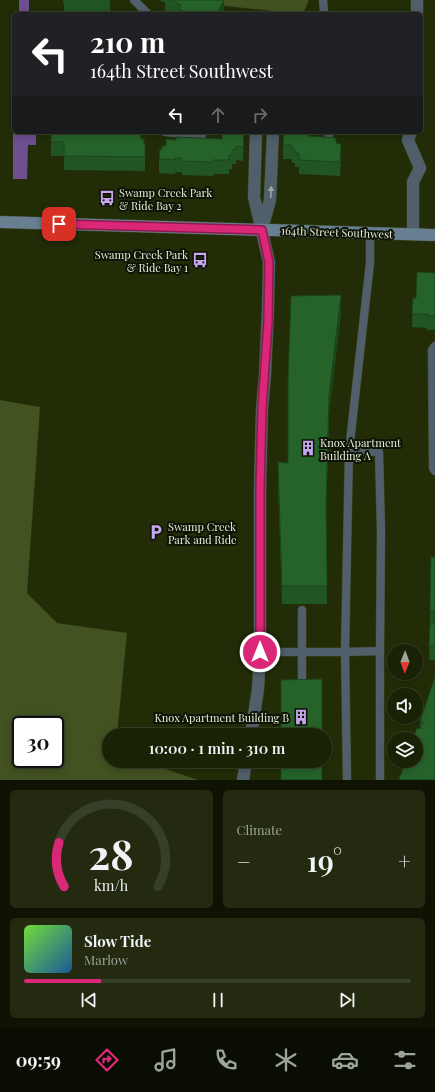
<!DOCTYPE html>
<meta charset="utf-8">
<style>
body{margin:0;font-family:"Playfair Display",serif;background:#232a10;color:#f1f3f6;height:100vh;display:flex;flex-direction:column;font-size:15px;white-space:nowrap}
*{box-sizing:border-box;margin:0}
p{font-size:13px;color:#9fa49b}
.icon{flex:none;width:22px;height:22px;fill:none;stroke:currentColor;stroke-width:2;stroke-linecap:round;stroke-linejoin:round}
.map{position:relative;height:780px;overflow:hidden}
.sheet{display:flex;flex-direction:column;gap:10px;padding:10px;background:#0e1303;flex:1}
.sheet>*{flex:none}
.banner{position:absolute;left:12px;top:12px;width:411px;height:122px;border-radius:6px;box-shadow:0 2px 10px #0003,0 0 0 1px #383f28;background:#202124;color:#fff;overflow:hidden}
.needle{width:26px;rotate:181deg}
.fabs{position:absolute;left:387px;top:644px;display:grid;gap:8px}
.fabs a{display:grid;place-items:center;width:36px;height:36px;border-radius:50%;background:#1a2206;box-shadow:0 2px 10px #0003,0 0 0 1px #383f28;font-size:20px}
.speed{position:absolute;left:12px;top:716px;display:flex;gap:8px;font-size:20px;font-weight:700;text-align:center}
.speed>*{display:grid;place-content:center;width:52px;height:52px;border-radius:50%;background:#1a2206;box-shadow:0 2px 10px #0003,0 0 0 1px #383f28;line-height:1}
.speed .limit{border:2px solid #111;border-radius:6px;background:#fff;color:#111}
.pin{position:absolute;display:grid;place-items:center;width:34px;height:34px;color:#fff;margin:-17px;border-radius:8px;box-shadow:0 2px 6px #0006}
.me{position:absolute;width:44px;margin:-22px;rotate:0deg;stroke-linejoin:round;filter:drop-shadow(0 0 3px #0008)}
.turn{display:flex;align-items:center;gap:14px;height:84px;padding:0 12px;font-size:18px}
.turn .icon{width:52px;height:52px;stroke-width:2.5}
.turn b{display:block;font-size:28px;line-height:34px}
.lanes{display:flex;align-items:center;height:38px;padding:0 12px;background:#0003;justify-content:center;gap:20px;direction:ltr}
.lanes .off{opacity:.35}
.big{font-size:30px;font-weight:600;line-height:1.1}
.sheet .tile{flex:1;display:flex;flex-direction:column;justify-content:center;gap:6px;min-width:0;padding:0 14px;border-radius:6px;background:#232a10}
.sheet .dial{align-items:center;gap:0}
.dial svg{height:104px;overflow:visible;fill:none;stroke:#383f28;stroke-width:7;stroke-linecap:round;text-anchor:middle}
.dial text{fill:#f1f3f6;stroke:none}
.song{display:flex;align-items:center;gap:12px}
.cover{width:48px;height:48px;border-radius:6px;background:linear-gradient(135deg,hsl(100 70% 55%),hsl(210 70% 35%))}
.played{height:4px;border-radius:2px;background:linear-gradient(90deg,#db2777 20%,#383f28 20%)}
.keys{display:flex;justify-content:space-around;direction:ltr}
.heat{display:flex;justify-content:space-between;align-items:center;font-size:22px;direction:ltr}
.sheet .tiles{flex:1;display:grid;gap:10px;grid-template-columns:1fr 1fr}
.tile:last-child{grid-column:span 2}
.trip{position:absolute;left:102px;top:728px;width:230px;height:40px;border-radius:20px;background:#1a2206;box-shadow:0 2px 10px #0003,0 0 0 1px #383f28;font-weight:600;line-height:40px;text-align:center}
.tabs{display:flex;height:64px;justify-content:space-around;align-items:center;background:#0a0e02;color:#9fa49b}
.tabs .icon{width:28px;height:28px}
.tabs .active{color:#db2777}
.tabs b{font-size:18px;color:#f1f3f6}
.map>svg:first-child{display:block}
.green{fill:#425221;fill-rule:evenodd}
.water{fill:#6e4f91}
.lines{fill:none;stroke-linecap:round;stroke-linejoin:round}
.lane-casing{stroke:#3e4826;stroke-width:9}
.street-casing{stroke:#3e4826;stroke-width:13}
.secondary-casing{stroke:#3e4826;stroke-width:13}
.lane{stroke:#515f6b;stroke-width:8}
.street{stroke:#515f6b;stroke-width:12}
.secondary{stroke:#687e91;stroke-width:12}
.wall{fill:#215524}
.shaded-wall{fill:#1b451d}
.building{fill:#26632a;stroke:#1b451d}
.oneway{fill:#9ca8a3}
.route-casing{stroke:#8e194d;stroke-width:10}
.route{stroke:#db2777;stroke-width:7}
.labels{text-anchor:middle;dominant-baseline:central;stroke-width:4;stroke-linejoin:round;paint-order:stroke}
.poi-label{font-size:11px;fill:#e7f0db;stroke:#0e1305;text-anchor:start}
.street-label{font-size:11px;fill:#e7f0db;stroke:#0e1305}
</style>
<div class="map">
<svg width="435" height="780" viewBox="0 0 435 780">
<rect width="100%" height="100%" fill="#222d08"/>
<path class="green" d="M209,0h99v2l-5,12h-24l-6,-3 -56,-6z
M0,400l40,7 -13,186 30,30 70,10 -10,102h-8v26h33l56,19h-198zM21,725h34v34h-34z"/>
<path class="water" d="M19,0h10v14h-10z
M13,77l1,55h22v13h-8l-1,34h-14z"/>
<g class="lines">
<defs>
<path id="lane" d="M134,0l14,14
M322,14l2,-2 -1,-12
M165,132l37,3v-3
M328,146l1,-14
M435,346l-3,4 1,118 2,3
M380,651v129
M260,652h85l4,-201 21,-188v-30
M302,691v-81
M347,780l-2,-128 35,-1 1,-120 -2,-79 -30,-1"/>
<path id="street" d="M417,14v-14
M411,132l-3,8 12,28 -7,14v52
M262,229l8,-29 3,-68
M251,735l7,-46 2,-37v-163l2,-80 3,-34 3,-66 1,-47 -15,-65 2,-65
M243,780l3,-19"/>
<path id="secondary" d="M0,222l435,13"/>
</defs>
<use href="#lane" class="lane-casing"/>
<use href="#street" class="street-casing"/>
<use href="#secondary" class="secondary-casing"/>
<use href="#lane" class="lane"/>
<use href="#street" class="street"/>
<use href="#secondary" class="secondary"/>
</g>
<path class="wall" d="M63,0h47v12l-46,-1v-8h-1z
M159,0h64l1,14h-53l-6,-3v-8z
M51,132l80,1 10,6 3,5h1v27l-81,-1v-14h-13z
M222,132h22l-1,29 -7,-1v4h-4v5h-3v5h-16v2l-31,-1v-3h-7v2l-16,-1v-14l3,-10 4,-3 10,-6 46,-1z
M310,137l26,6 5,15 -1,18 -41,-2v-7h-4v-4h-3v-4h-9v-14z
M435,273v57h-8v-2l-15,-1 1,-29h3z
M341,314l-12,100 -3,101 1,89h-45l-4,-123v-19l10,1z
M431,557h4v103h-6l1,-36z
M435,677v103h-36l21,-51v-8z"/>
<path class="shaded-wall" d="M224,0v14h-7z
M244,132l-1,29v-14z
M341,144v14l-1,18v-14z
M341,295v19l-12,100 -3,107v-19l3,-107z"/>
<path class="building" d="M171,0h53l-7,14h-27l-11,-5 2,-4z
M268,12h19v2h-19z
M63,13h63v1h-63z
M51,132h80v1l10,1v5h3v5h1v13l-81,-1v-14h-13z
M222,132h22l-1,15 -7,-1v4h-4v5h-3v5h-16v2l-31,-1v-3h-7v2l-16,-1 1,-10h2v-3h4v-7l10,1v-3l46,2z
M284,132h25v4l27,2v5l5,1 -1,18 -41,-2v-7h-4v-4h-3v-4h-9z
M417,272l18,1v43h-8l1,-2h-16l1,-16h3z
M341,295l-12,100 -3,107 1,84h-45l-4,-124 10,1v-84l3,-83z
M431,557h4v89h-6l1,-22h4v-13h-4z
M435,677v103h-34l-2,-1 7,-18h10v-22h-3l4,-11 3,1 3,-7 -3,-1z
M322,679v56h-41v-55z
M281,761h41v19h-41z"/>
<defs><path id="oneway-solid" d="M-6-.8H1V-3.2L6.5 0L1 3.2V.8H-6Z"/></defs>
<use class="oneway" href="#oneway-solid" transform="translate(271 192) rotate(-88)"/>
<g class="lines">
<defs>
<path id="route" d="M59,224l203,6 7,32 -1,60 -6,87 -2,80v163"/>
</defs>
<use href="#route" class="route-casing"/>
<use href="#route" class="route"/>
</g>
<defs>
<symbol id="bus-bare" viewBox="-9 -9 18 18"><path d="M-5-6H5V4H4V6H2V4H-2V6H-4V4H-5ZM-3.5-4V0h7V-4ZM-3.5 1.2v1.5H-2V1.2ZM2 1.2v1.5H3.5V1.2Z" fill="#c7a6ef" stroke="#0e1305" stroke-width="2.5" paint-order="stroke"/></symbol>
<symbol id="building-bare" viewBox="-9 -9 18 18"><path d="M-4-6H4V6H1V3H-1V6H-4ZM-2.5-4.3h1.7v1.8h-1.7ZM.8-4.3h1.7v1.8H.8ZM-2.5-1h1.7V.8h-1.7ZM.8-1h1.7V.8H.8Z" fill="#c7a6ef" stroke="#0e1305" stroke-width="2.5" paint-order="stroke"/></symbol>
<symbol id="parking-bare" viewBox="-9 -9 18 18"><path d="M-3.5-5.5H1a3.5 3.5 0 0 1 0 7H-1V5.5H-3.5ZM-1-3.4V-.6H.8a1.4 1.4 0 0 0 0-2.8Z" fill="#c7a6ef" stroke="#0e1305" stroke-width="2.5" paint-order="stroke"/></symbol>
</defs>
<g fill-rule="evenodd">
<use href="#bus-bare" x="96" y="187" width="22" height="22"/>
<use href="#bus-bare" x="189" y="249" width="22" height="22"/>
<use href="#building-bare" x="297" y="437" width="22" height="22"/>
<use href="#parking-bare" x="145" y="521" width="22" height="22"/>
<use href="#building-bare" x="290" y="706" width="22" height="22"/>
</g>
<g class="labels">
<g class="poi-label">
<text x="119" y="192">Swamp Creek Park<tspan x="119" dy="13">&amp; Ride Bay 2</tspan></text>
<text x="188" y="254" text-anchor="end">Swamp Creek Park<tspan x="188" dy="13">&amp; Ride Bay 1</tspan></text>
<text x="320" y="442">Knox Apartment<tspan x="320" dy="13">Building A</tspan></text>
<text x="168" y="526">Swamp Creek<tspan x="168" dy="13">Park and Ride</tspan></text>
<text x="289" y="717" text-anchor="end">Knox Apartment Building B</text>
</g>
<g class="street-label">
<text transform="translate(337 232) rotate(2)">164th Street Southwest</text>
</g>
</g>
</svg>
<div class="fabs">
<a><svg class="needle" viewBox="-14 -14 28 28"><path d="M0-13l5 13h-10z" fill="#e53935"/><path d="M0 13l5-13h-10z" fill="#9fa49b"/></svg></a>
<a><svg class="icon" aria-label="sound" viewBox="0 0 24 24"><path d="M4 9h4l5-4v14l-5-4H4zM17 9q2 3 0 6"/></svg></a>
<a><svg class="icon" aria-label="layers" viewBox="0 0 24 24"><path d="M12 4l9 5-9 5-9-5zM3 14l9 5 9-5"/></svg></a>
</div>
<div class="speed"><div class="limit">30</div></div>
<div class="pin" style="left:59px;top:224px;background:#d93025"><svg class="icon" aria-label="arrive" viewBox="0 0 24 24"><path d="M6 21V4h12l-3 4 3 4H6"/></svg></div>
<svg class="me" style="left:260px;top:652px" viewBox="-20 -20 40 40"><circle r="17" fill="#db2777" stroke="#fff" stroke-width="3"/><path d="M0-11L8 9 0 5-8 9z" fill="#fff"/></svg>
<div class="trip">10:00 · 1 min · 310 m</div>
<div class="banner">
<div class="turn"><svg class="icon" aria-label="left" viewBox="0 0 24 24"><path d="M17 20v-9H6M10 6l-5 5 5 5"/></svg><div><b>210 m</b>164th Street Southwest</div></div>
<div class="lanes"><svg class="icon" aria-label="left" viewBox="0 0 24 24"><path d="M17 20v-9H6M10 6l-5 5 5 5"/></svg><svg class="icon off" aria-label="ahead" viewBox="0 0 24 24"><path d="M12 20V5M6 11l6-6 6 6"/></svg><svg class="icon off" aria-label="right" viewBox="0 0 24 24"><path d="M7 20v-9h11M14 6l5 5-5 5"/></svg></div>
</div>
</div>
<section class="sheet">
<div class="tiles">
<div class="tile dial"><svg viewBox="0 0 100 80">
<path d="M14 69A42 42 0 1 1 86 69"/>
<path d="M14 69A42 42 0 0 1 10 35" stroke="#db2777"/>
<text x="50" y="56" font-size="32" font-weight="700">28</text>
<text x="50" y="72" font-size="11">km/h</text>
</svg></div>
<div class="tile"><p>Climate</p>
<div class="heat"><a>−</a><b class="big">19°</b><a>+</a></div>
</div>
<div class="tile">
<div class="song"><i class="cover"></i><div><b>Slow Tide</b><p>Marlow</p></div></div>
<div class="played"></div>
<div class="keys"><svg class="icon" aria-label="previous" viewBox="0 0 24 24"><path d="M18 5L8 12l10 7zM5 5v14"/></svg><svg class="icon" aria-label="pause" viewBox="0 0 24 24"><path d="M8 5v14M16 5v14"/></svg><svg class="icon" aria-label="next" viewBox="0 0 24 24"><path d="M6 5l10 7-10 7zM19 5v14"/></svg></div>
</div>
</div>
</section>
<nav class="tabs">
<b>09:59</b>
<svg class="icon active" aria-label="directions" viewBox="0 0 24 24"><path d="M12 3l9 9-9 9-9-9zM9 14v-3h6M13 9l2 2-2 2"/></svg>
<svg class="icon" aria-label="music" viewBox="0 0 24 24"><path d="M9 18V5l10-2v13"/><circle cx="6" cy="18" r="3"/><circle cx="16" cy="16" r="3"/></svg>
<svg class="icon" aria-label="phone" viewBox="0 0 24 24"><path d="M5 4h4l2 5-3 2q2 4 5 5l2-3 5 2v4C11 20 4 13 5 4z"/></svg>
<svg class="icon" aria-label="climate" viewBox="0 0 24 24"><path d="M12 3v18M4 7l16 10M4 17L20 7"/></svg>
<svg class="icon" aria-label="car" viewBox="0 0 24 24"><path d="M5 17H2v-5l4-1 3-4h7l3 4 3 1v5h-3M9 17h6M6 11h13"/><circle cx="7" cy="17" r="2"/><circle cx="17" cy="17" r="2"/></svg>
<svg class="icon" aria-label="filters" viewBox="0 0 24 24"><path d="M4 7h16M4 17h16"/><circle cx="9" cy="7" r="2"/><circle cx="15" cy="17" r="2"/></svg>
</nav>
